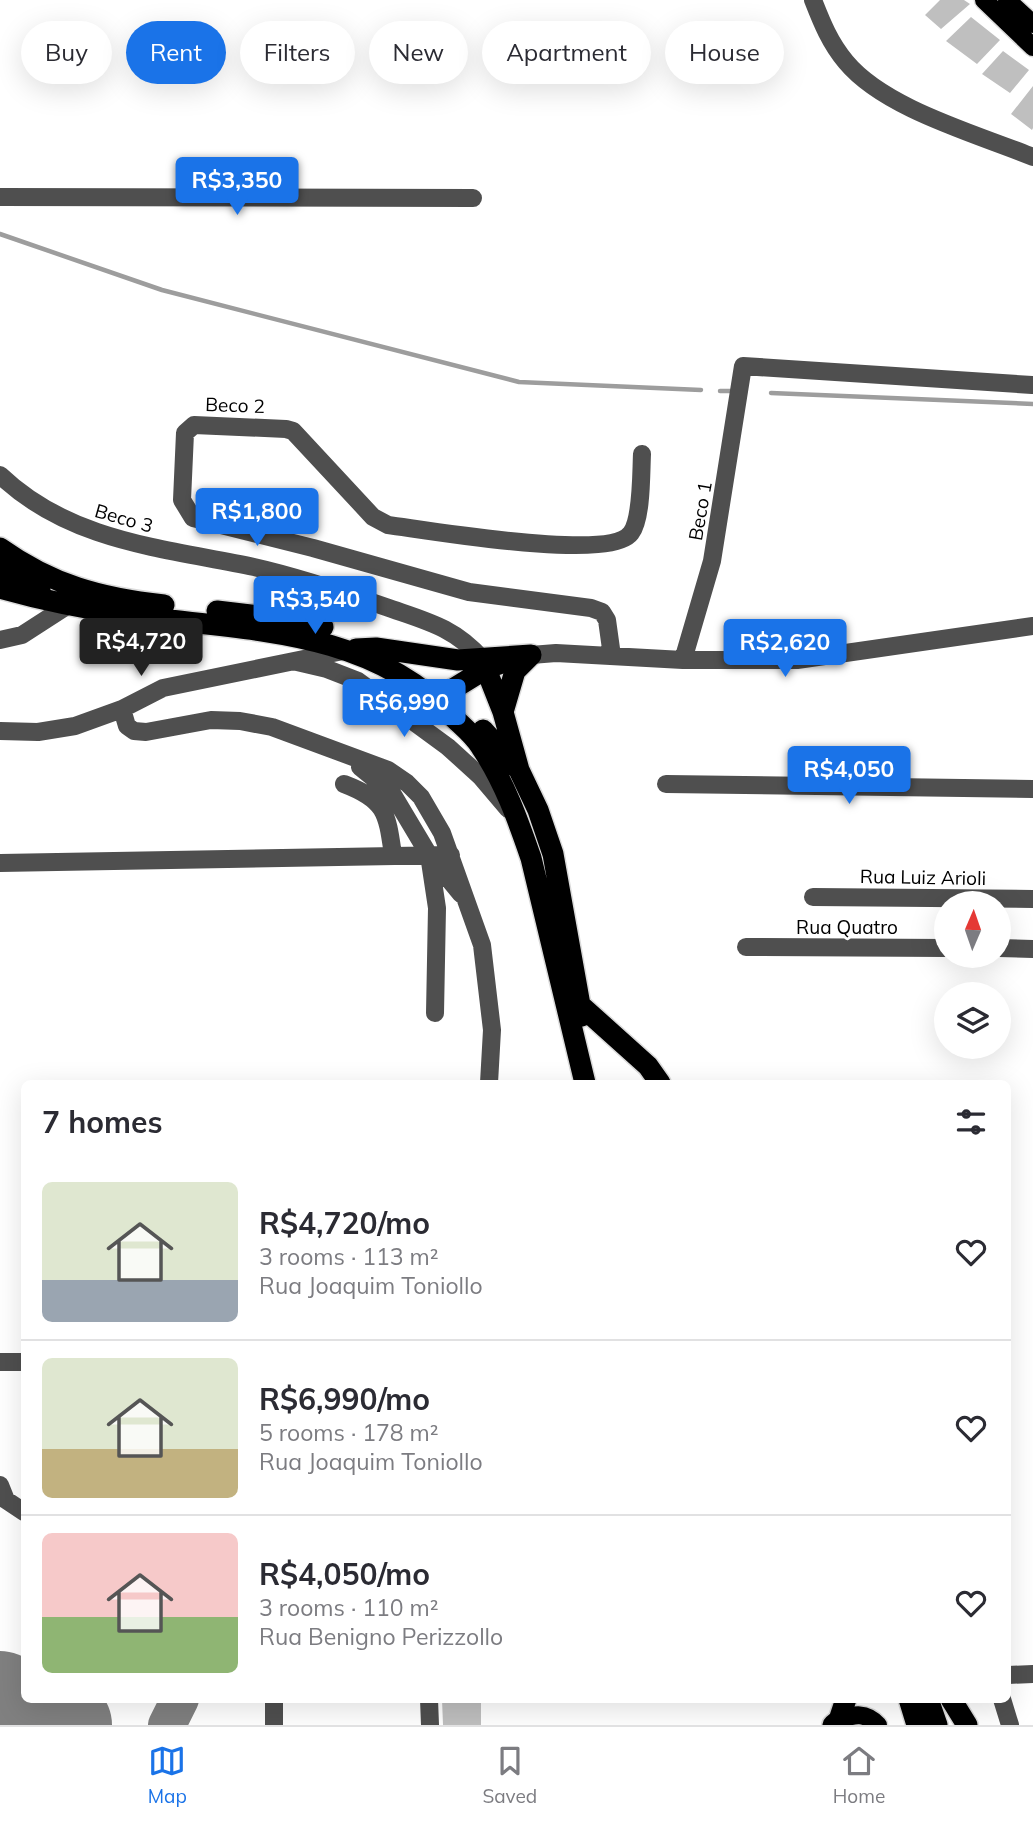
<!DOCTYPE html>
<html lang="en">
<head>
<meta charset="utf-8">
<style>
	body { margin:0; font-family:Mulish,sans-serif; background:#f7f7f7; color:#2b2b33; height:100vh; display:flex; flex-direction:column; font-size:26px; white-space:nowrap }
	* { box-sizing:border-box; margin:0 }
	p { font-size:23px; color:#7c7c81 }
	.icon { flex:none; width:38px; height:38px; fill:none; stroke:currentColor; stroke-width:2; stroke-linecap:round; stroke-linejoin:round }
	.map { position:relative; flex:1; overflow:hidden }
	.panel { position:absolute; left:21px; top:1080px; width:990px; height:623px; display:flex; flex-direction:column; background:#fff; border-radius:10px; box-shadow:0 7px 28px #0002 }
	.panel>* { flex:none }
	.banner { position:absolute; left:21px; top:21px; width:992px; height:63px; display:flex; gap:14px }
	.needle { width:46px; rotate:2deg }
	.controls { position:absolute; left:934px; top:891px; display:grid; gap:14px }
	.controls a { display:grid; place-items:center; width:77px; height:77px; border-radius:50%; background:#fff; box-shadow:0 7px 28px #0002; font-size:35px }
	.price { position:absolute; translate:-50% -60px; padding:0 16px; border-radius:7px; background:#1a73e8; color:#fff; font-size:23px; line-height:46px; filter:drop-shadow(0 2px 4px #0008) }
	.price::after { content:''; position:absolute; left:50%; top:42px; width:21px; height:16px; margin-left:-10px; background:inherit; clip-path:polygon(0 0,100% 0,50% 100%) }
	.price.current { background:#222; color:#fff }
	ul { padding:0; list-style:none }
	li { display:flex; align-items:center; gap:21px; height:175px; padding:0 21px }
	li+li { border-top:2px solid #e1e1e2 }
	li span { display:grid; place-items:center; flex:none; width:196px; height:140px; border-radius:10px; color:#555 }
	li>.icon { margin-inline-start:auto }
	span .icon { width:84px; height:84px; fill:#fffc; stroke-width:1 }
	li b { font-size:30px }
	h2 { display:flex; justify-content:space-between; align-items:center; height:84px; padding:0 21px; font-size:30px }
	.chip { padding:0 24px; border-radius:32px; background:#fff; box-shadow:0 7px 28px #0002; font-size:24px; line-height:63px }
	.chip.current { background:#1a73e8; color:#fff }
	.menu { display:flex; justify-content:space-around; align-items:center; height:98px; border-top:2px solid #e1e1e2; background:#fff; font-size:19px; color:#7c7c81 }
	.menu a { display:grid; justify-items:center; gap:4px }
	.menu .current { color:#1a73e8 }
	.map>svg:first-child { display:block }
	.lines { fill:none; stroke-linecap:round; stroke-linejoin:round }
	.stream { stroke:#9d9d9d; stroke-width:4.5 }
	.taxiway { stroke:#808080; stroke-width:38 }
	.runway { stroke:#808080; stroke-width:96 }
	.building { fill:#bfbfbf }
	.major-casing { stroke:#dbdbdb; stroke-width:21 }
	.highway-casing { stroke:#dbdbdb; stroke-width:24 }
	.minor { stroke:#4f4f4f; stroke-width:18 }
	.major { stroke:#000; stroke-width:18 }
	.highway { stroke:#000; stroke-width:21 }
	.labels { text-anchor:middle; stroke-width:5; stroke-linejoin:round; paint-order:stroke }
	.street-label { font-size:19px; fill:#000; stroke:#fff }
</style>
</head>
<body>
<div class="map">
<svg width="1033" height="1725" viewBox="0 0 1033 1725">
	<rect width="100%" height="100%" fill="#fff"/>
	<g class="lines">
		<path class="stream" d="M0,234l162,56 357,92 182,8
			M720,391h14
			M771,393l262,11"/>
		<path class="taxiway" d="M167,1725l13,-26"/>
		<path class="runway" d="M0,1699l64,26"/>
	</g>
	<path class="building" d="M940,0h24l6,4 -29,25 -16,-14z
		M971,17l29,23 -23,24 -31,-23z
		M1003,51l26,19 -19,23 -28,-19z
		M1033,86v42l-1,2 -21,-16z
		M442,1699h39v26h-38z"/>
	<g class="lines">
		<defs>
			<path id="major" d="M984,0l49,47
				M1007,0l26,24
				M838,1725l1,-5c15,-6 27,-8 39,5"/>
			<path id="highway" d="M0,548c52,37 100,50 164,57
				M0,568l40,22
				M0,588c42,12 86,21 130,27 113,16 237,12 322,101 10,10 22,19 29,31 23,34 37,73 50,111l54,225
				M217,611l70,8 36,8
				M356,649l20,-1 82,12 73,-5
				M482,659l21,53 16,58 19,40 15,44 29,162
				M448,692l39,-24 12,-4
				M503,712l12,-41 16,-16
				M483,730l36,40
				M579,1004l69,62 12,17
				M909,1699l8,26
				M928,1699l9,26
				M951,1699l16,26
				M833,1725l6,-5 7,-21"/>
		</defs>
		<use href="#major" class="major-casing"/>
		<use href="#highway" class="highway-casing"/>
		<path class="minor" d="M813,0c9,23 17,43 33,62 39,47 131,72 187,95
			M0,197l473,1
			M0,475c70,67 164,73 254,92 45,10 89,25 132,40 40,14 68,20 96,52
			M0,640l22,-5 48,-31
			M531,655l25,-2 127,7h114l236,-34
			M612,656l-5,-36 -5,-8 -11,-4 -122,-16 -156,-44 -120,-30 -11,-18 3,-67 9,-8 92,4 7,2 80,86 15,8c39,5 222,37 243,8 11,-14 10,-60 11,-79
			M683,660l29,-99 31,-195 289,19
			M297,662l30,7 31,12 90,66 32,29 28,33
			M122,709l5,17 7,5 12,1 65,-12 29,1 32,6 116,43 19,13 14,14 21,36 40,112 10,85 -3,53
			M0,731l38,1 37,-6 47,-17 41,-21 180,-37
			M360,767l32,26 37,62 32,39
			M344,784c42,16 43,29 49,71
			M666,784l367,5
			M429,855l8,53 -2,105
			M0,863l451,-8
			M813,897l220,2
			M746,947l201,1
			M999,948l34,1
			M0,1362h24
			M0,1485l6,15 18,12
			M1008,1675l25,-1
			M274,1699v26
			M429,1699l1,26
			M1002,1699l8,26"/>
		<use href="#major" class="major"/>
		<use href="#highway" class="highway"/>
	</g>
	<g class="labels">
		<g class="street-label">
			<text transform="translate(235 405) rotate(2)" y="7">Beco 2</text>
			<text transform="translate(700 511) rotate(-80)" y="7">Beco 1</text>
			<text transform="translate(124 518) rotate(16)" y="7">Beco 3</text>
			<text transform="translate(923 877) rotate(1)" y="7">Rua Luiz Arioli</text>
			<text x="847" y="934">Rua Quatro</text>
		</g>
	</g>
</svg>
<div class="controls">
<a><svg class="needle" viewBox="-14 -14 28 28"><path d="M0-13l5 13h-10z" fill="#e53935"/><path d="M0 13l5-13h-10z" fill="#7c7c81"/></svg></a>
<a><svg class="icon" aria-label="layers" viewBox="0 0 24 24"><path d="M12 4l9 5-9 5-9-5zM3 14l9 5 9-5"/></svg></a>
</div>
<b class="price" style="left:237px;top:217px">R$3,350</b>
<b class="price" style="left:257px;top:548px">R$1,800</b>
<b class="price" style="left:315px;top:636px">R$3,540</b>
<b class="price current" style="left:141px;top:678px">R$4,720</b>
<b class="price" style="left:785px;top:679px">R$2,620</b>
<b class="price" style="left:404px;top:739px">R$6,990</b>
<b class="price" style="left:849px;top:806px">R$4,050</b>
<div class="banner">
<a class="chip">Buy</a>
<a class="chip current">Rent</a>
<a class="chip">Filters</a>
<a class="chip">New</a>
<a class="chip">Apartment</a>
<a class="chip">House</a>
</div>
<section class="panel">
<h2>7 homes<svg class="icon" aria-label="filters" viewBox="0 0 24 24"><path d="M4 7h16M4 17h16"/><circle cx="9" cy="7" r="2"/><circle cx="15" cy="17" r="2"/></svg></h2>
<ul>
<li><span style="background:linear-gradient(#dfe7d0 70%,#9aa5b1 0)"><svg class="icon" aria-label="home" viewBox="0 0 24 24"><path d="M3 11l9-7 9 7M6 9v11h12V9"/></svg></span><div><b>R$4,720/mo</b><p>3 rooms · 113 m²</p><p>Rua Joaquim Toniollo</p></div><svg class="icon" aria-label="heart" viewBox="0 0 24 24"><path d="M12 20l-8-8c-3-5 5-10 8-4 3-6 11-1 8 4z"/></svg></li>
<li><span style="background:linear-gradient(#dfe7d0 65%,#c2b280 0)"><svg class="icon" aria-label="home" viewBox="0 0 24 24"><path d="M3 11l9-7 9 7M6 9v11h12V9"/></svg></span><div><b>R$6,990/mo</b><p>5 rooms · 178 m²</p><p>Rua Joaquim Toniollo</p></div><svg class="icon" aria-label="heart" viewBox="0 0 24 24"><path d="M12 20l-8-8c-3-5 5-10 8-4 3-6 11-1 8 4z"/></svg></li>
<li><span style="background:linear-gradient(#f6c9c9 60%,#8fb573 0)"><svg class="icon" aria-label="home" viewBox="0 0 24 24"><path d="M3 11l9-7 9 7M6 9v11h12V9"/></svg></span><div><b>R$4,050/mo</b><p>3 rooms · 110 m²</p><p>Rua Benigno Perizzollo</p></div><svg class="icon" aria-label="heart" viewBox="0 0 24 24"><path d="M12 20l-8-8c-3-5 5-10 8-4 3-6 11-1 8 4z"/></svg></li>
</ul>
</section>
</div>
<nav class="menu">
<a class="current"><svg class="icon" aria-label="map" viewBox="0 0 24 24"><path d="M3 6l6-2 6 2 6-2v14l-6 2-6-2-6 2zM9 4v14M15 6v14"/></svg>Map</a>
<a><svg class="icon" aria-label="saved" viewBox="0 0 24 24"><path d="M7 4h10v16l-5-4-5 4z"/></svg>Saved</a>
<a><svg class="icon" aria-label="home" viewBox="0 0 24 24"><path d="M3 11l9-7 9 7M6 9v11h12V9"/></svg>Home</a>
</nav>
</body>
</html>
